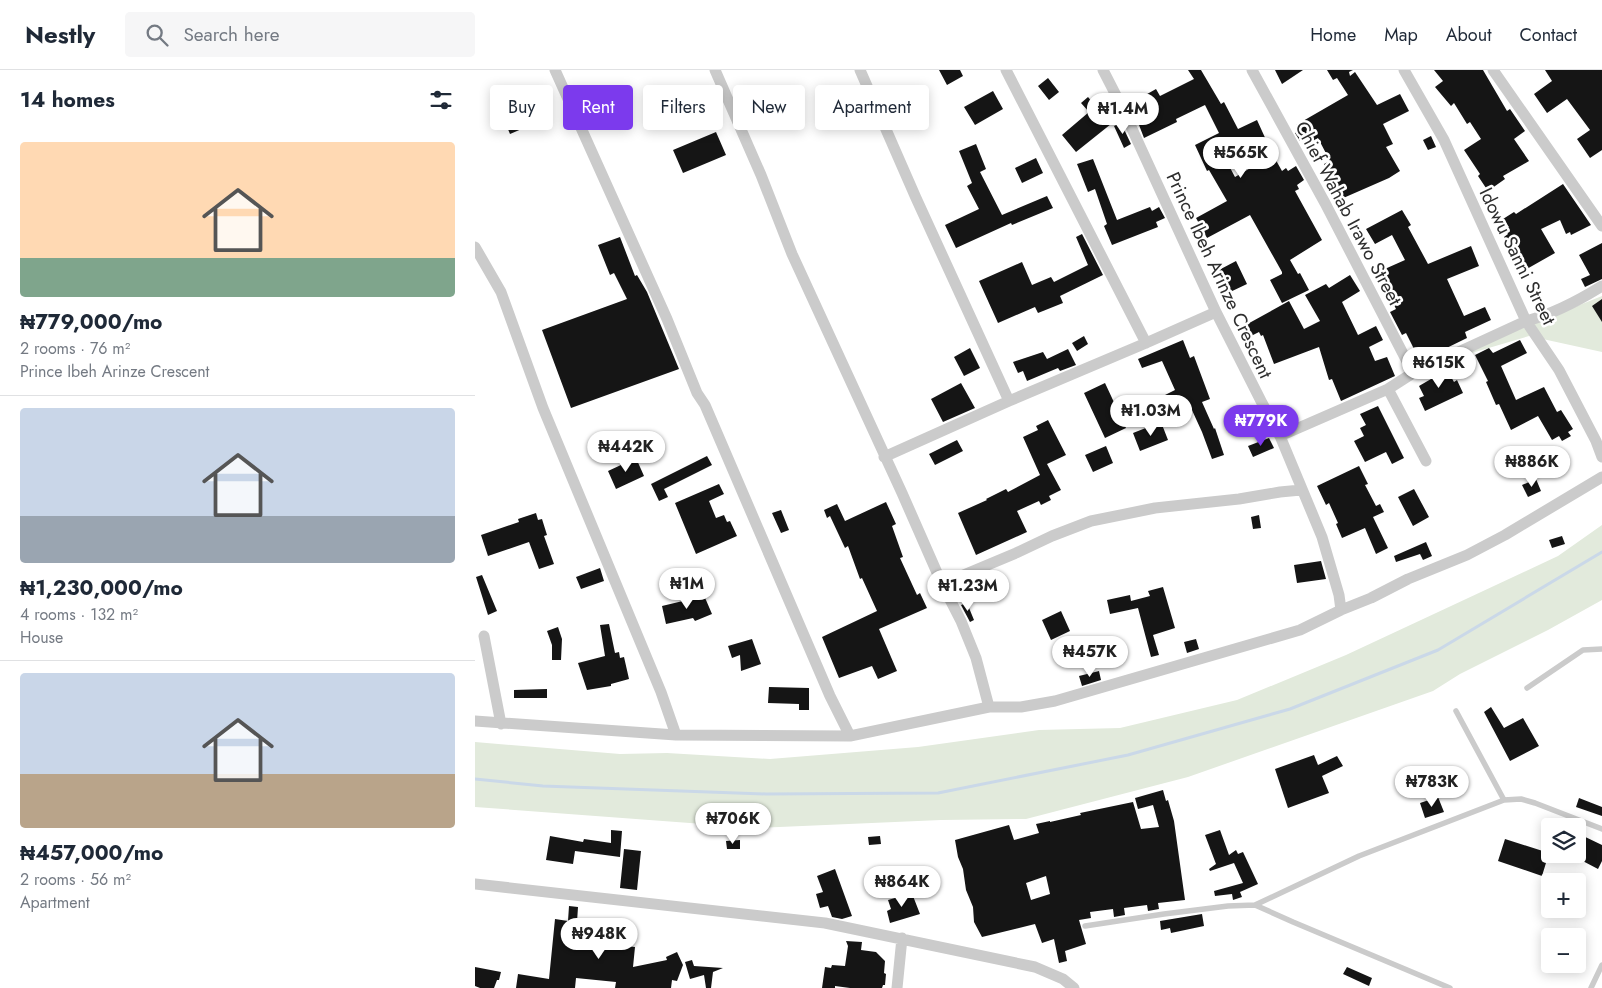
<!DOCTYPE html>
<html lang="en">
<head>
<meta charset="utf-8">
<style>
	body { margin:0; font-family:Jost,sans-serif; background:#f6f6f7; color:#1f2937; height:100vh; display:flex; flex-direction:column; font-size:19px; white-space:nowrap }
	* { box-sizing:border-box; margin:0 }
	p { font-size:16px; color:#747a83 }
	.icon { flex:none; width:28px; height:28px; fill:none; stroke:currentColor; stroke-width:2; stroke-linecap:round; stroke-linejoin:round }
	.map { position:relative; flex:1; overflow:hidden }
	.side { display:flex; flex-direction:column; background:#fff; width:475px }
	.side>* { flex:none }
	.guide { position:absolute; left:15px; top:15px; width:475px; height:45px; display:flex; gap:10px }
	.tools { position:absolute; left:1066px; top:748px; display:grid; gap:10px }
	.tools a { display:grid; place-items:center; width:45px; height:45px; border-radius:5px; background:#fff; box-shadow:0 2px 12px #0003; font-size:25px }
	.price { position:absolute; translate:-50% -42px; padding:0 11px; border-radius:18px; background:#fff; color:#222; font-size:16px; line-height:32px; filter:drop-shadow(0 1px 2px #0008) }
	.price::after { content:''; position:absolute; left:50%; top:30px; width:15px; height:11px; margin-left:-8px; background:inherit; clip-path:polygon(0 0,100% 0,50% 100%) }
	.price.active { background:#7c3aed; color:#fff }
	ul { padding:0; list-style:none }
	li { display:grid; align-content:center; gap:10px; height:265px; padding:0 20px }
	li+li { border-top:1px solid #e0e1e3 }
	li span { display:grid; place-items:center; height:155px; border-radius:5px; color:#555 }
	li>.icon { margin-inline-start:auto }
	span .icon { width:90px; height:90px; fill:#fffc; stroke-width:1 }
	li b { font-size:21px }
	h2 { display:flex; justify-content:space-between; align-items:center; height:60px; padding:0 20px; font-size:21px }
	.chip { padding:0 18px; border-radius:5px; background:#fff; box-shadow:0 2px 12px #0003; font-size:18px; line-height:45px }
	.chip.active { background:#7c3aed; color:#fff }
	header { display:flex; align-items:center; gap:30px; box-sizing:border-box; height:70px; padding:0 25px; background:#fff; border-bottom:1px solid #e0e1e3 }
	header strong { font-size:24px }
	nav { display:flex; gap:28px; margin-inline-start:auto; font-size:18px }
	.search { width:350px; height:45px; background:#f6f6f7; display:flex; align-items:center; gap:12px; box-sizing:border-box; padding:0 18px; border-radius:5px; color:#747a83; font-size:19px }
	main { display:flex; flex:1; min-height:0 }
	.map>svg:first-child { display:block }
	.green { fill:#e2eadc }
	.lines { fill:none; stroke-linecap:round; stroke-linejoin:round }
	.stream { stroke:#cad8e8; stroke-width:3 }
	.building { fill:#151515; fill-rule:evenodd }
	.lane { stroke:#cbcbcb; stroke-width:5.5 }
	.street { stroke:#cbcbcb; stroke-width:11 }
	.labels { text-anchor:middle; stroke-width:5; stroke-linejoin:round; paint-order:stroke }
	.street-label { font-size:19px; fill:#2e2e2e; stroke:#fff }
</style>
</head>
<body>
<header>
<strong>Nestly</strong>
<div class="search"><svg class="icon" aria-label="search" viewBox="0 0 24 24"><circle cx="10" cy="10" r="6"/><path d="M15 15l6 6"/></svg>Search here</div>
<nav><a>Home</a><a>Map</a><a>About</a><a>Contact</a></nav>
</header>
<main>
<section class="side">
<h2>14 homes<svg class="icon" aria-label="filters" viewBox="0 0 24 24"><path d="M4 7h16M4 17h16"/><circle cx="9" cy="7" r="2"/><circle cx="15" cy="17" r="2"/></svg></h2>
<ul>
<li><span style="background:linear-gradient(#ffd9b3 75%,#7fa58c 0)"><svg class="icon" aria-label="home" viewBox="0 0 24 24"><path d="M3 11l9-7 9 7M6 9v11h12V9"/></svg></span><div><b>₦779,000/mo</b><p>2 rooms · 76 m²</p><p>Prince Ibeh Arinze Crescent</p></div></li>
<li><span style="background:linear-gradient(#c9d6e8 70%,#9aa5b1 0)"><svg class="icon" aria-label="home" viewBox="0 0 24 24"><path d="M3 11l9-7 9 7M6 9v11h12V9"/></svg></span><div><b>₦1,230,000/mo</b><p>4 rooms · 132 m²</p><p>House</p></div></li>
<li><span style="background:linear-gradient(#c9d6e8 65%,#b9a48a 0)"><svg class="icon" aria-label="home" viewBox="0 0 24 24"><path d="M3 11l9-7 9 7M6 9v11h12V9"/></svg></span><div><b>₦457,000/mo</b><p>2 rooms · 56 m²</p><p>Apartment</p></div></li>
</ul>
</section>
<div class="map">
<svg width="1127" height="918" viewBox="0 0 1127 918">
	<rect width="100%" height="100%" fill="#fff"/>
	<path class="green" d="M1127,226v56l-73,-16 -98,29z
		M1127,455v75l-54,30 -88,44 -27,17 -245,86 -162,42 -85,1 -184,8 -282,-21v-65l145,12 47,-1 103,6 148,-12 121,-17 81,-2 117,-28 109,-45 212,-99z"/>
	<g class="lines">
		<path class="stream" d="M0,709l68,7 223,8 172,-1 190,-38 162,-46 148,-59 164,-98"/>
	</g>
	<path class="building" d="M464,0h21l3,6 -16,9z
		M713,0h13l20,34 3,-2 14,27 19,-9 10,22 -40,20 8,15 38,-22 9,16 4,-3 2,3 8,-5 8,14 -7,5 2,4 -4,2 27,49 -32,20 8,14 2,-1 9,17 -27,13 -12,-23 12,-6v-2l-32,-57 -43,23 -11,-20 31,-17 -18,-31 -2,1 -12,-26 24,-12 -14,-28 -29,14 1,3 -33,16 -5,-13 6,-3 -12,-20 23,-13 4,7 34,-17z
		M800,0h28l-21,14z
		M852,0h26l-4,2 1,4 5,-4 22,33 23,-11 9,17 -26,13 10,20 -7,3 14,24 -11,7 -48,21 -17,-35 6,-3 -12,-23 -12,7 -3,-6 -3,2 -5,-8 4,-2 -3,-6 52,-30 -11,-17 -4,2z
		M959,0h49l24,41 3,-2 15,22 -11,8 15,22 -26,15 2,3 -17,12 -10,-15 2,-2 -16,-24 17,-11 -11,-17 -3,2 -13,-21 -3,3 -16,-19 8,-6z
		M1070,0h57v80l-12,8 -13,-19 13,-9 -23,-31 -20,14 -13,-19 18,-13z
		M573,8l11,14 -10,8 -11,-14z
		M518,21l10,18 -28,16 -11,-18z
		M613,27l23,27 -35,28 -14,-17 27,-23 -8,-9z
		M41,39l8,19 -14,6 -8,-19z
		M646,53l10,21 -7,4 -10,-22z
		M241,62l10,23 -43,18 -10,-23z
		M956,66l5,11 -8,3 -5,-10z
		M501,74l10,25 -6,3 22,43 45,-19 6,12 -41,17 -1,-2 -55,25 -11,-23 34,-16 -12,-23 5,-3 -13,-32z
		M561,88l7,15 -21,10 -7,-15z
		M618,89l24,61 33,-13 2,4 7,-4 6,11 -9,4 2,5 -46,18 -8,-19 3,-2 -12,-35 -7,3 -11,-28z
		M1088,114l28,41 -20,10 -1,-3 -4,2 -6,-14 -19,9 14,24 -30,17 -21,-33 4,-3 -3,-5 4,-2 -6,-8 11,-7 2,2z
		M927,140l9,15 -3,2 20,37 43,-18 8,20 -32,13 17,37 21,-9 6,13 -26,12 2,6 -47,23 -14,-28 -4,2 -12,-23 6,-3 -18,-37 27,-12 -13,-25 -17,9 -9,-15z
		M607,164l21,41 -43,21 3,7 -25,10 -3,-6 -37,16 -19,-42 43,-19 10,23 19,-8 3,5 34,-17 -12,-28z
		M145,167l15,39 2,-1 10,17 32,77 -108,39 -29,-78 85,-31 -13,-26 -4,2 -12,-30z
		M1127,173v36l-17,8 -4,-8 9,-4 -11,-20z
		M761,191l11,23 -19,9 -11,-22z
		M875,205l10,16 -18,11 16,33 18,-9 7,14 -14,7 6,14 12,-4 8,19 -54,25 -9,-22 -3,1 -10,-33 -45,17 -11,-29 -2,1 -2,-4 -12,6 -5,-11 47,-26 15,28 16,-8 -15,-26 21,-11 3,4z
		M1127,229v23l-10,-16z
		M609,266l4,8 -11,7 -5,-8z
		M708,270l7,18 4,-2 16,43 -8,3 12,27 1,-1 9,27 -12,4 -10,-27 -11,-24 -7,2 -1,-2 -23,11 -9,-17 24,-12 -13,-29 -20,7 -4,-9z
		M1045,270l7,13 -26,13 15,34 28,-13 13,25 4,-2 12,19 -5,3 3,4 -9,5 -3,-5 -7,4 -14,-24 -27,14 -12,-26 -3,1 -10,-23 2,-1 -13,-26 14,-7 4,5z
		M495,278l10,20 -16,8 -10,-19z
		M593,279l8,16 -16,6 -2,-3 -31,13 -4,-10 -5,2 -5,-11 30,-10 4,7z
		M969,297v2l2,-1 8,14 3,-2 6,13 -38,18 -6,-13 5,-2 -5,-10 12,-7 -2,-5z
		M486,313l14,25 -32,14 -12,-23z
		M630,313l21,45 -21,10 -21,-45z
		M903,336l26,52 -12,6 -6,-12 -21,10 -11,-21 10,-5 -4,-8 6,-3 -6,-11z
		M573,350l18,35 -19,9 14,26 -12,6 2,4 -10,5 -2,-4 -22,10 10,21 -51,23 -18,-42 29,-13 -1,-1 20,-10 2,3 32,-17 -17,-38 15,-7 -2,-4z
		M686,352l7,18 -28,11 -7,-18z
		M794,368l5,10 -21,9 -5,-11z
		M482,370l6,11 -28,14 -6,-11z
		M631,376l7,17 -20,9 -8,-17z
		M232,386l5,9 -48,24 4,8 -9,4 -8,-17z
		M161,388l8,18 -28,13 -8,-18z
		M884,396l9,18 -3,1 11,21 4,-2 4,8 -11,5 15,31 -12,6 -11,-26 -23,10 -6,-14 2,-1 -9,-20 -3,2 -9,-19z
		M1061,409l5,12 -13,6 -6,-12z
		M244,414l5,10 -15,7 7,17 8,-3 3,7 3,-1 7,15 -41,18 -21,-51z
		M939,419l15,28 -16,9 -15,-29z
		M411,432l10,22 -4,2 11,31 -3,1 17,37 3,-2 7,15 -48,21 18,42 -19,8 -6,-13 -33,12 -17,-41 55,-26 -15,-33 -2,1 -12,-33 -3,2 -15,-32 -3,2 -3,-8 13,-6 8,17z
		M306,440l8,20 -8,3 -9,-20z
		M61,443l2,7 4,-1 5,16 -3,1 10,28 -15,5 -10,-27 -41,14 -7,-21 38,-13 -1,-3z
		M784,445l2,13 -8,1 -2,-12z
		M1087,466l3,8 -13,4 -3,-8z
		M951,472l6,14 -9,4 -3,-6 -24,8 -2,-6z
		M846,491l5,18 -29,4 -3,-18z
		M125,498l4,13 -23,8 -5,-12z
		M7,505l15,36 -9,4 -12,-38z
		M501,511l5,12 -15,6 -5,-12z
		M688,517l12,41 -22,7 6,20 -8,2 -13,-49 -28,6 -3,-14 23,-5 1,6 19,-5 -2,-5z
		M228,523l9,21 -17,7 -2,-3 -27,6 -4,-18 25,-6z
		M492,533l7,17 -4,2 -9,-17z
		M586,541l9,20 -19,9 -9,-20z
		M134,554l6,29 4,-1 1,6 4,-1 5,22 -18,5v2l-24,4 -9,-27 27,-7 -5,-31z
		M83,557l4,12 -1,21h-9v-15l-5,-14z
		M277,569l9,25 -20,7 -1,-16 -8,3 -4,-12z
		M721,569l3,10 -12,4 -3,-11z
		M624,601l2,9 -19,6 -3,-10z
		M294,617l40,1v22h-10v-6l-31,-1z
		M72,619v9h-33v-8z
		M1016,637l13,21 19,-10 16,28 -29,15 -26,-49z
		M839,685l4,10 19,-9 6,10 -21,10 7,17 -41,15 -13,-39z
		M688,720l3,11 2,-1 6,21 11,79 -27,3 1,6 -11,2 -1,-6 -23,3 1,7 -11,2 -1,-8 -23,3 1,6 -12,2 7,24 -21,7 2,10 -8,2 -5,-24 -12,4 -7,-19 -53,13 -8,-15 -1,-15 -7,-17 -3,-21 -5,-12 -3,-17 54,-15 5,15 25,-7 -3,-9 14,-3v1l31,-7 -1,-2 53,-11 8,27 18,-2 -6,-22 -15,4 -3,-11zM571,806l4,18 -19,6 -5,-17z
		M963,727l6,15 -19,6 -5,-15z
		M1104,728l23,9v9l-26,-9z
		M136,760l11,1 -2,26 -45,-6 -2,13 -27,-4 4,-24 33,6 1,-3 27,4z
		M745,760l9,25 7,-5 2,4 5,-2 15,32 -18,8 2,5 -9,3 -1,-6 -17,2 -1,-5 29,-8 -9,-20 -24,8 -1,-2 7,-5 -11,-29z
		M1102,763l25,12v16l-4,8 -21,-11z
		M405,766l1,8 -12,1 -1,-8z
		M1030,769l44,14 -7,23 -44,-15z
		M265,770v9h-13l-1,-8z
		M149,779l17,2 -4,39 -17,-2z
		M360,799l17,47 -10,3 -10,-2 -4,-11 -8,2 -4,-14 7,-2 -6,-16z
		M434,824l1,3 3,-1 7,18 -30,9 -3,-12 4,-2 -3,-9z
		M94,836l9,1 -1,15 33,3 -1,12 16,2v7l10,1 -2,20 34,-7 -1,-3 11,-5 6,13 -6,16 -5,-1 -1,8h-56l1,-6 -40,-4 -1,10h-59l2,-14 31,5 6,-60 13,2z
		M727,844l2,12 -33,7 -1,-5 -9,2 -1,-9z
		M371,871l16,1 -1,8 15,2 9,9 -1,12 2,1 -1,11h-2l-1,3h-32l-15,-2v2h-13l3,-21 6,1 1,-3 13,1 3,-20z
		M217,890l2,6 29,2 -10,4 -2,16h-5l-2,-13 -14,4 -5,-17z
		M0,897l26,5 -2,8h-2l-3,8h-14l-5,-2z
		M872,897l25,11 -3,8 -26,-12z"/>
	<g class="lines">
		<path class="lane" d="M1052,618l56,-38 19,-1
			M981,641l48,89
			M780,835l38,17 157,66
			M610,856l79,-12 64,-8 27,-1 104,-49 145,-56 17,-1 14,4 67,26
			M1116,918l11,-23"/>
		<path class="street" d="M80,0l112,249 30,74 8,12 125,291 20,40
			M240,0l46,105 31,79 110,239 40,91 19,37 15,37 13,49
			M385,0l56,128 93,203
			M531,0l140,273
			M628,0l19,37 94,205 46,91 18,33 42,101 17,58 2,15
			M777,0l73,133 88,170
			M929,0l40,70 82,181 33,49 37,71 6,16
			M1018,0l109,156
			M0,177l26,45 42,116 118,284 15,43
			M913,319l38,72
			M805,366l108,-47 25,-16 113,-52c28,-7 52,-20 76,-35
			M409,387l125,-56 137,-58 70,-31
			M467,514l74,-31 36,-17 39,-15 64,-13 84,-9 41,-7 21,-2
			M9,566l17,88
			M0,651l201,14 174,1 139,-29h32l34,-6 245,-71 41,-20 30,-12 37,-19 59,-24 38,-20 97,-58
			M0,814l350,39 210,44 28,12 11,9
			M422,918l5,-50"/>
	</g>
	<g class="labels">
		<g class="street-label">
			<text transform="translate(874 143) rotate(62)" y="7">Chief Wahab Irawo Street</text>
			<text transform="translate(1043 186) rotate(64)" y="7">Idowu Sanni Street</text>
			<text transform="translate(745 205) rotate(65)" y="7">Prince Ibeh Arinze Crescent</text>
		</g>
	</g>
</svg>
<div class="tools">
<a><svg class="icon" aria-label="layers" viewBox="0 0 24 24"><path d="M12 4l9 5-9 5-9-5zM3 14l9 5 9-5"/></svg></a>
<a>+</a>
<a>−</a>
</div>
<b class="price" style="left:648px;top:65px">₦1.4M</b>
<b class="price" style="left:766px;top:109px">₦565K</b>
<b class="price" style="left:964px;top:319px">₦615K</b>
<b class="price" style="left:676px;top:367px">₦1.03M</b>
<b class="price active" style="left:786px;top:377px">₦779K</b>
<b class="price" style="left:151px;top:403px">₦442K</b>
<b class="price" style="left:1057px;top:418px">₦886K</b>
<b class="price" style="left:212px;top:540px">₦1M</b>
<b class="price" style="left:493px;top:542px">₦1.23M</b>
<b class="price" style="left:615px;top:608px">₦457K</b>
<b class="price" style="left:957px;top:738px">₦783K</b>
<b class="price" style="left:258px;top:775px">₦706K</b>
<b class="price" style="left:427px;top:838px">₦864K</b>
<b class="price" style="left:124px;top:890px">₦948K</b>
<div class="guide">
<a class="chip">Buy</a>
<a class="chip active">Rent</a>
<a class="chip">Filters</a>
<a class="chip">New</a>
<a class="chip">Apartment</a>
</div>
</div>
</main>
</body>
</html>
